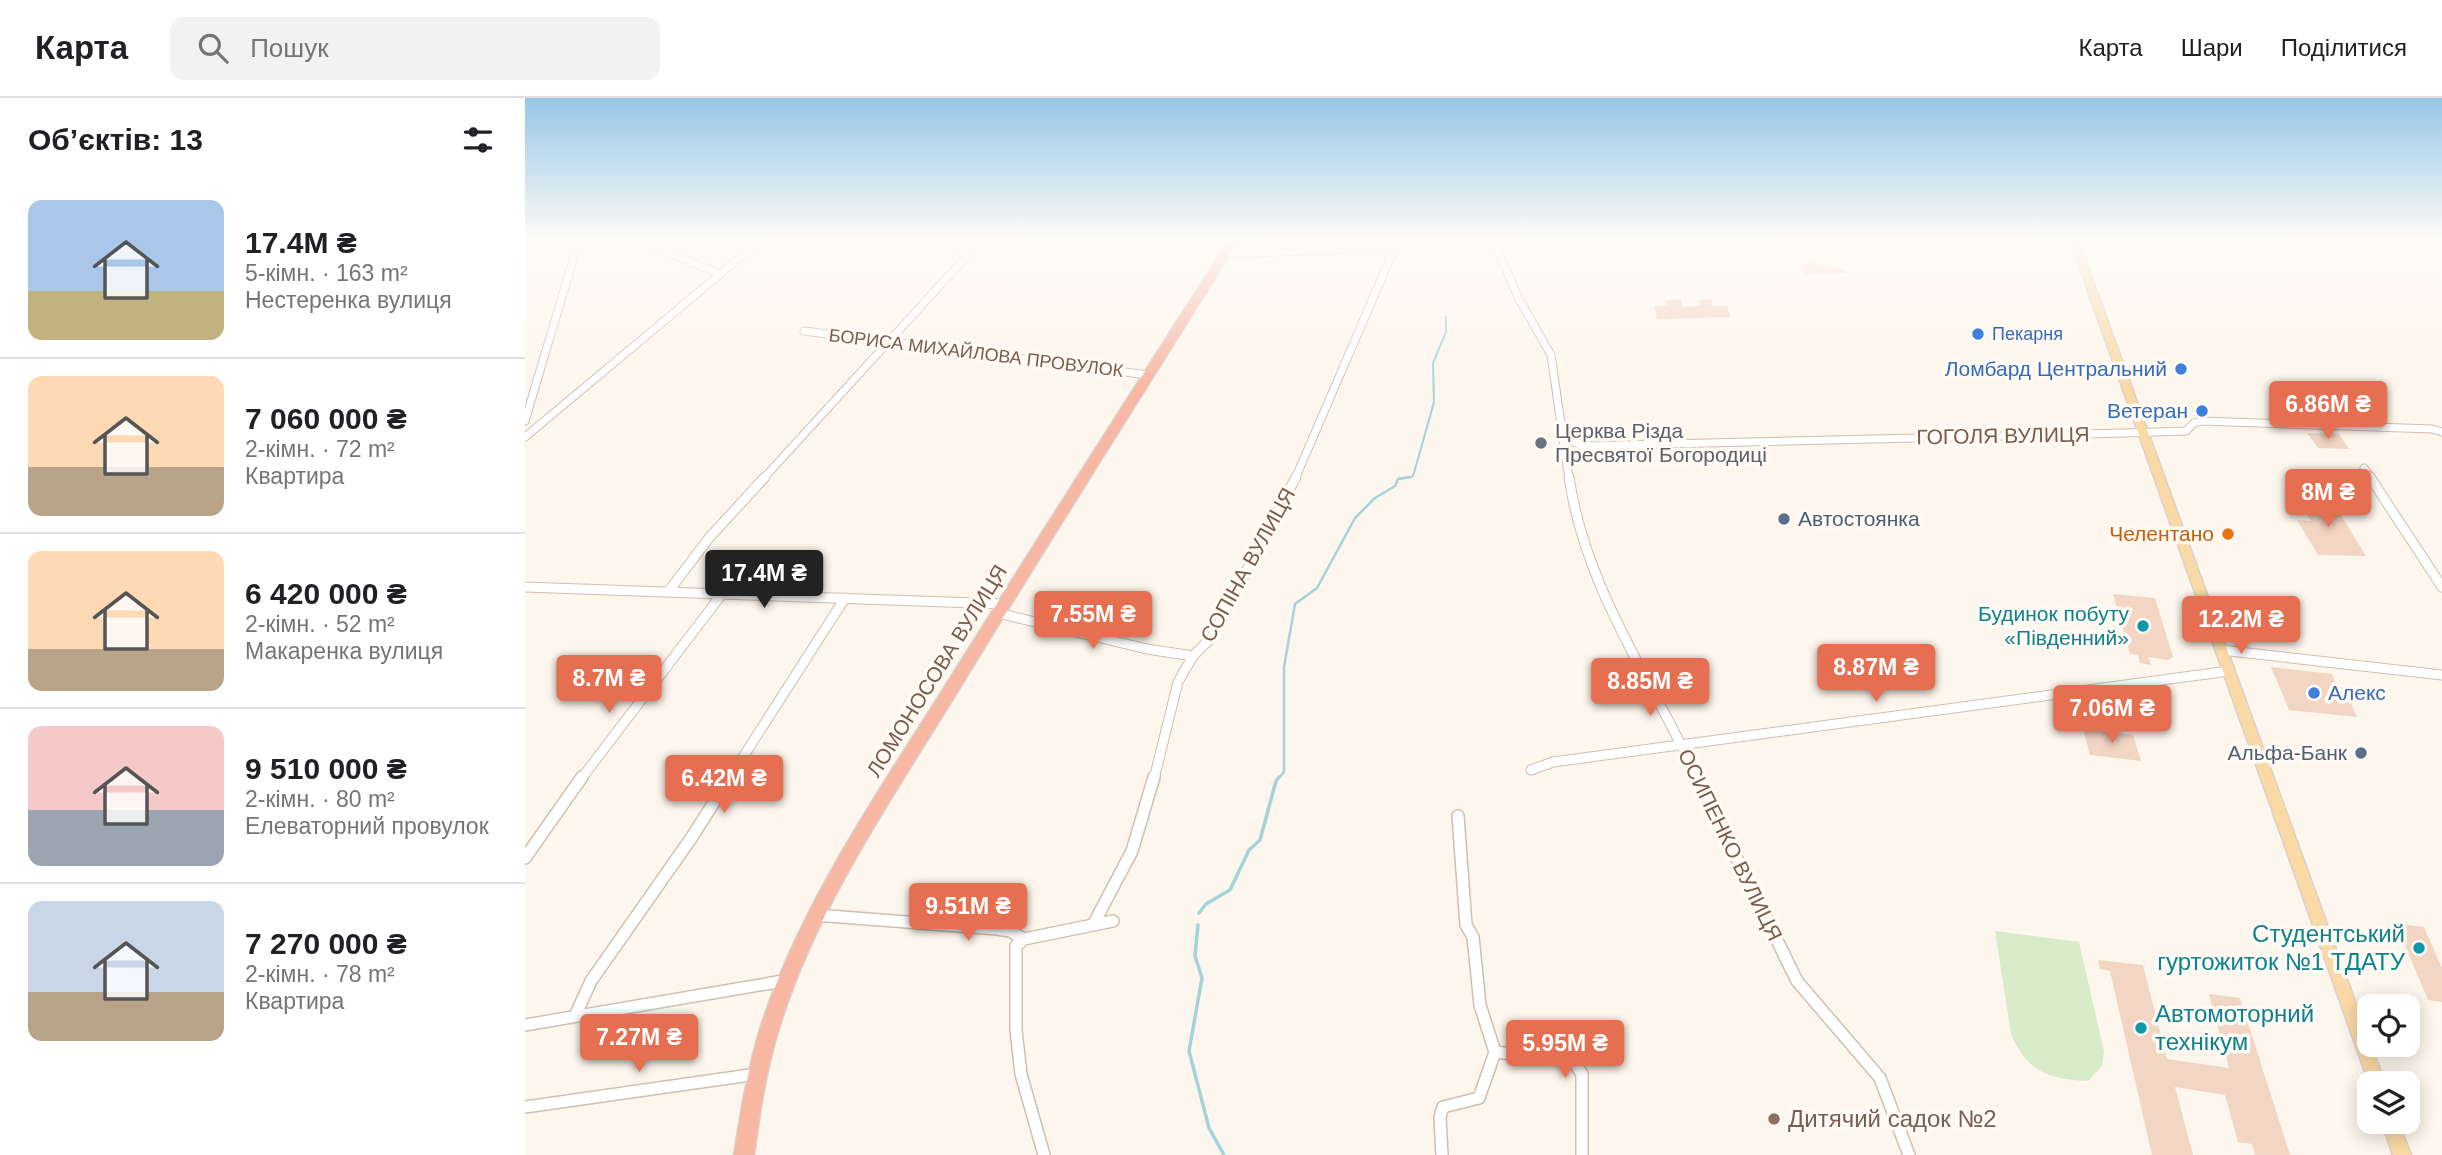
<!DOCTYPE html>
<html lang="uk">
<head>
<meta charset="utf-8">
<style>
	body { margin:0; font-family:Helvetica,sans-serif; background:#f2f2f2; color:#202124; height:100vh; display:flex; flex-direction:column; font-size:26px; white-space:nowrap }
	* { box-sizing:border-box; margin:0 }
	p { font-size:23px; color:#757577 }
	.icon { flex:none; width:38px; height:38px; fill:none; stroke:currentColor; stroke-width:2; stroke-linecap:round; stroke-linejoin:round }
	.map { position:relative; flex:1; overflow:hidden }
	.panel { display:flex; flex-direction:column; background:#fff; width:525px }
	.panel>* { flex:none }
	.controls { position:absolute; left:1832px; top:896px; display:grid; gap:14px }
	.controls a { display:grid; place-items:center; width:63px; height:63px; border-radius:14px; background:#fff; box-shadow:0 4px 18px #0003; font-size:35px }
	.price { position:absolute; translate:-50% -60px; padding:0 16px; border-radius:7px; background:#e76f51; color:#fff; font-size:23px; line-height:46px; filter:drop-shadow(0 2px 4px #0008) }
	.price::after { content:''; position:absolute; left:50%; top:42px; width:21px; height:16px; margin-left:-10px; background:inherit; clip-path:polygon(0 0,100% 0,50% 100%) }
	.price.active { background:#222; color:#fff }
	ul { padding:0; list-style:none }
	li { display:flex; align-items:center; gap:21px; height:175px; padding:0 28px }
	li+li { border-top:2px solid #e0e0e0 }
	li span { display:grid; place-items:center; flex:none; width:196px; height:140px; border-radius:14px; color:#555 }
	li>.icon { margin-inline-start:auto }
	span .icon { width:84px; height:84px; fill:#fffc; stroke-width:1 }
	li b { font-size:30px }
	h2 { display:flex; justify-content:space-between; align-items:center; height:84px; padding:0 28px; font-size:30px }
	header { display:flex; align-items:center; gap:42px; box-sizing:border-box; height:98px; padding:0 35px; background:#fff; border-bottom:2px solid #e0e0e0 }
	header strong { font-size:33px }
	nav { display:flex; gap:38px; margin-inline-start:auto; font-size:24px }
	.search { width:490px; height:63px; background:#f2f2f2; display:flex; align-items:center; gap:18px; box-sizing:border-box; padding:0 24px; border-radius:14px; color:#757577; font-size:26px }
	main { display:flex; flex:1; min-height:0 }
	.map>svg:first-child { display:block }
	.green { fill:#d8ecc9 }
	.lines { fill:none; stroke-linecap:round; stroke-linejoin:round }
	.stream-far2 { stroke:#a5d3da; stroke-width:2 }
	.stream-far1 { stroke:#a5d3da; stroke-width:2.5 }
	.stream { stroke:#a5d3da; stroke-width:3.5 }
	.building { fill:#f3d5c3 }
	.minor-far2-casing { stroke:#d1beb0; stroke-width:9 }
	.minor-far1-casing { stroke:#d1beb0; stroke-width:11 }
	.minor-casing { stroke:#d1beb0; stroke-width:14 }
	.major-casing { stroke:#dad1cd; stroke-width:3 }
	.highway-casing { stroke:#dad1cd; stroke-width:3 }
	.minor-far2 { stroke:#fff; stroke-width:7 }
	.minor-far1 { stroke:#fff; stroke-width:9 }
	.minor { stroke:#fff; stroke-width:11 }
	.major { fill:#fbd9a5; fill-rule:evenodd }
	.highway { fill:#f7b7a3; fill-rule:evenodd }
	.shop-dot { fill:#3f7fe0; stroke:#fffaf3; stroke-width:2.5 }
	.worship-dot { fill:#6b7280; stroke:#fffaf3; stroke-width:2.5 }
	.service-dot { fill:#5c6f8a; stroke:#fffaf3; stroke-width:2.5 }
	.food-dot { fill:#e8710a; stroke:#fffaf3; stroke-width:2.5 }
	.culture-dot { fill:#0f9aa8; stroke:#fffaf3; stroke-width:2.5 }
	.education-dot { fill:#8d6e63; stroke:#fffaf3; stroke-width:2.5 }
	.labels { text-anchor:middle; stroke-width:7; stroke-linejoin:round; paint-order:stroke }
	.far-shop-label { font-size:18px; fill:#366cbe; stroke:#fffaf3; text-anchor:start }
	.far-street-label { font-size:18px; fill:#7a5c4d; stroke:#fffaf3 }
	.shop-label { font-size:21px; fill:#366cbe; stroke:#fffaf3; text-anchor:end }
	.worship-label { font-size:21px; fill:#5b616d; stroke:#fffaf3; text-anchor:start }
	.street-label { font-size:21px; fill:#7a5c4d; stroke:#fffaf3 }
	.service-label { font-size:21px; fill:#4e5e75; stroke:#fffaf3; text-anchor:start }
	.food-label { font-size:21px; fill:#c56008; stroke:#fffaf3; text-anchor:end }
	.culture-label { font-size:21px; fill:#0d838f; stroke:#fffaf3; text-anchor:end }
	.near-culture-label { font-size:24px; fill:#0d838f; stroke:#fffaf3; text-anchor:end }
	.near-education-label { font-size:24px; fill:#785e54; stroke:#fffaf3; text-anchor:start }
</style>
</head>
<body>
<header>
<strong>Карта</strong>
<div class="search"><svg class="icon" aria-label="search" viewBox="0 0 24 24"><circle cx="10" cy="10" r="6"/><path d="M15 15l6 6"/></svg>Пошук</div>
<nav><a>Карта</a><a>Шари</a><a>Поділитися</a></nav>
</header>
<main>
<section class="panel">
<h2>Об’єктів: 13<svg class="icon" aria-label="filters" viewBox="0 0 24 24"><path d="M4 7h16M4 17h16"/><circle cx="9" cy="7" r="2"/><circle cx="15" cy="17" r="2"/></svg></h2>
<ul>
<li><span style="background:linear-gradient(#a9c7e8 65%,#c2b280 0)"><svg class="icon" aria-label="home" viewBox="0 0 24 24"><path d="M3 11l9-7 9 7M6 9v11h12V9"/></svg></span><div><b>17.4M ₴</b><p>5-кімн. · 163 m²</p><p>Нестеренка вулиця</p></div></li>
<li><span style="background:linear-gradient(#ffd9b3 65%,#b9a48a 0)"><svg class="icon" aria-label="home" viewBox="0 0 24 24"><path d="M3 11l9-7 9 7M6 9v11h12V9"/></svg></span><div><b>7 060 000 ₴</b><p>2-кімн. · 72 m²</p><p>Квартира</p></div></li>
<li><span style="background:linear-gradient(#ffd9b3 70%,#b9a48a 0)"><svg class="icon" aria-label="home" viewBox="0 0 24 24"><path d="M3 11l9-7 9 7M6 9v11h12V9"/></svg></span><div><b>6 420 000 ₴</b><p>2-кімн. · 52 m²</p><p>Макаренка вулиця</p></div></li>
<li><span style="background:linear-gradient(#f6c9c9 60%,#9aa5b1 0)"><svg class="icon" aria-label="home" viewBox="0 0 24 24"><path d="M3 11l9-7 9 7M6 9v11h12V9"/></svg></span><div><b>9 510 000 ₴</b><p>2-кімн. · 80 m²</p><p>Елеваторний провулок</p></div></li>
<li><span style="background:linear-gradient(#c9d6e8 65%,#b9a48a 0)"><svg class="icon" aria-label="home" viewBox="0 0 24 24"><path d="M3 11l9-7 9 7M6 9v11h12V9"/></svg></span><div><b>7 270 000 ₴</b><p>2-кімн. · 78 m²</p><p>Квартира</p></div></li>
</ul>
</section>
<div class="map">
<svg width="1917" height="1057" viewBox="0 0 1917 1057">
	<rect width="100%" height="100%" fill="#fdf6ec"/>
	<path class="green" d="M1470,833l84,11 25,109 -2,15 -14,15c-39,-2 -61,-9 -77,-47z"/>
	<g class="lines">
		<path class="stream-far2" d="M873,381l14,-2 2,-4 20,-71 -1,-39 13,-31v-15"/>
		<path class="stream-far1" d="M753,681l6,-7v-105l11,-63 22,-16 38,-70 20,-20 20,-12 3,-7 12,-2"/>
		<path class="stream" d="M674,815l7,-9 24,-14 19,-40 11,-10 16,-59 3,-4
			M673,827l-3,31 7,22 -13,73 20,77 15,27"/>
	</g>
	<path class="building" d="M1288,165l22,3 15,7 -45,1 -3,-10z
		M1156,201l2,8 18,-1 -1,-6 11,-1 2,7h14l3,11 -73,2 -3,-13h14l-2,-6z
		M1782,335l32,1 10,15 -31,-1z
		M1772,401h34l35,57 -48,-1 -21,-35 14,1z
		M1588,496l42,4 18,59 -4,3 -21,-3 3,8 -11,-2 -2,-8 -8,-1z
		M1746,569l61,7 5,13 7,1 13,29 -68,-7z
		M1558,631l50,6 8,26 -51,-6z
		M1871,826l28,3 18,41v34l-14,-2z
		M1573,862l45,5 24,94 62,9 -20,-74 31,4 50,157h-35l-3,-11 -14,-2 -13,-47 -50,-8 18,68h-41l-42,-184 -10,-2z"/>
	<g class="lines">
		<defs>
			<path id="minor-far2" d="M114,142l81,34
				M968,142l25,57 33,58 18,124
				M700,156l107,-4 125,-10
				M279,233l344,44
				M0,323l54,-181
				M0,339l236,-197
				M1037,339l21,9 542,-13 61,-2 8,-8 8,-2 230,8 10,3
				M1839,370l7,11
				M238,381l203,-222 -3,-6 -16,-11
				M770,381l101,-234"/>
			<path id="minor-far1" d="M1044,379c16,111 82,202 129,302
				M1845,379l72,110
				M0,489l479,17
				M143,494l41,-54 56,-61
				M473,515l149,36 46,7
				M1696,552l221,25
				M1006,672l22,-8 676,-91
				M56,681l141,-185
				M204,681l116,-181
				M629,681l24,-97 15,-26 18,-18 85,-161"/>
			<path id="minor" d="M1172,679l100,204 83,97 29,77
				M0,760l57,-81
				M291,817l181,14 13,2 14,8 89,-18
				M568,827l39,-74 22,-74
				M499,841l-8,7v84l5,44 23,81
				M50,918l16,-35 101,-144 38,-60
				M0,927l264,-45
				M970,954l78,9 9,13v81
				M0,1009l232,-33
				M917,1057l-2,-38 3,-10 36,-9 16,-46 -15,-47 -7,-68 -7,-12 -8,-109"/>
			<path id="major" d="M1545,142h8l291,800v5h2l14,38h-16v2v-2z
				M1857,1024h16l13,33h-18z"/>
			<path id="highway" d="M704,142h10c-91,145 -183,290 -272,436 -67,111 -148,224 -187,349 -14,43 -20,86 -26,130h-20c7,-44 14,-87 27,-129 43,-131 126,-246 198,-362 89,-142 180,-283 270,-424z"/>
		</defs>
		<use href="#minor-far2" class="minor-far2-casing"/>
		<use href="#minor-far1" class="minor-far1-casing"/>
		<use href="#minor" class="minor-casing"/>
		<use href="#major" class="major-casing"/>
		<use href="#highway" class="highway-casing"/>
		<use href="#minor-far2" class="minor-far2"/>
		<use href="#minor-far1" class="minor-far1"/>
		<use href="#minor" class="minor"/>
		<use href="#major" class="major"/>
		<use href="#highway" class="highway"/>
	</g>
	<linearGradient id="sky" x2="0" y2="1"><stop stop-color="#97c7e8"/><stop offset="0.49" stop-color="#fefbf6"/><stop offset="1" stop-color="#fefbf6" stop-opacity="0"/></linearGradient>
	<rect width="1917" height="290" fill="url(#sky)"/>
	<g class="shop-dot">
		<circle cx="1453" cy="236" r="7"/>
		<circle cx="1656" cy="271" r="7"/>
		<circle cx="1677" cy="313" r="7"/>
		<circle cx="1789" cy="595" r="7"/>
	</g>
	<circle class="worship-dot" cx="1016" cy="345" r="7"/>
	<g class="service-dot">
		<circle cx="1259" cy="421" r="7"/>
		<circle cx="1836" cy="655" r="7"/>
	</g>
	<circle class="food-dot" cx="1703" cy="436" r="7"/>
	<g class="culture-dot">
		<circle cx="1618" cy="528" r="7"/>
		<circle cx="1894" cy="850" r="7"/>
		<circle cx="1616" cy="930" r="7"/>
	</g>
	<circle class="education-dot" cx="1249" cy="1021" r="7"/>
	<g class="labels">
		<g class="far-shop-label">
			<text x="1467" y="242">Пекарня</text>
		</g>
		<g class="far-street-label">
			<text transform="translate(451 255) rotate(7)" y="6">БОРИСА МИХАЙЛОВА ПРОВУЛОК</text>
		</g>
		<g class="shop-label">
			<text x="1642" y="278">Ломбард Центральний</text>
			<text x="1663" y="320">Ветеран</text>
			<text x="1803" y="602" text-anchor="start">Алекс</text>
		</g>
		<g class="worship-label">
			<text x="1030" y="340">Церква Різда<tspan x="1030" dy="24">Пресвятої Богородиці</tspan></text>
		</g>
		<g class="street-label">
			<text transform="translate(1478 338) rotate(-1)" y="7">ГОГОЛЯ ВУЛИЦЯ</text>
			<text transform="translate(723 467) rotate(-61)" y="7">СОПІНА ВУЛИЦЯ</text>
			<text transform="translate(412 573) rotate(-58)" y="7">ЛОМОНОСОВА ВУЛИЦЯ</text>
			<text transform="translate(1205 747) rotate(64)" y="7">ОСИПЕНКО ВУЛИЦЯ</text>
		</g>
		<g class="service-label">
			<text x="1273" y="428">Автостоянка</text>
			<text x="1822" y="662" text-anchor="end">Альфа-Банк</text>
		</g>
		<g class="food-label">
			<text x="1689" y="443">Челентано</text>
		</g>
		<g class="culture-label">
			<text x="1604" y="523">Будинок побуту<tspan x="1604" dy="24">«Південний»</tspan></text>
		</g>
		<g class="near-culture-label">
			<text x="1880" y="844">Студентський<tspan x="1880" dy="28">гуртожиток №1 ТДАТУ</tspan></text>
			<text x="1630" y="924" text-anchor="start">Автомоторний<tspan x="1630" dy="28">технікум</tspan></text>
		</g>
		<g class="near-education-label">
			<text x="1263" y="1029">Дитячий садок №2</text>
		</g>
	</g>
</svg>
<div class="controls">
<a><svg class="icon" aria-label="locate" viewBox="0 0 24 24"><circle cx="12" cy="12" r="6"/><path d="M12 2v4M12 18v4M2 12h4M18 12h4"/></svg></a>
<a><svg class="icon" aria-label="layers" viewBox="0 0 24 24"><path d="M12 4l9 5-9 5-9-5zM3 14l9 5 9-5"/></svg></a>
</div>
<b class="price" style="left:1803px;top:343px">6.86M ₴</b>
<b class="price" style="left:1803px;top:431px">8M ₴</b>
<b class="price active" style="left:239px;top:512px">17.4M ₴</b>
<b class="price" style="left:568px;top:553px">7.55M ₴</b>
<b class="price" style="left:1716px;top:558px">12.2M ₴</b>
<b class="price" style="left:1351px;top:606px">8.87M ₴</b>
<b class="price" style="left:84px;top:617px">8.7M ₴</b>
<b class="price" style="left:1125px;top:620px">8.85M ₴</b>
<b class="price" style="left:1587px;top:647px">7.06M ₴</b>
<b class="price" style="left:199px;top:717px">6.42M ₴</b>
<b class="price" style="left:443px;top:845px">9.51M ₴</b>
<b class="price" style="left:114px;top:976px">7.27M ₴</b>
<b class="price" style="left:1040px;top:982px">5.95M ₴</b>
</div>
</main>
</body>
</html>
